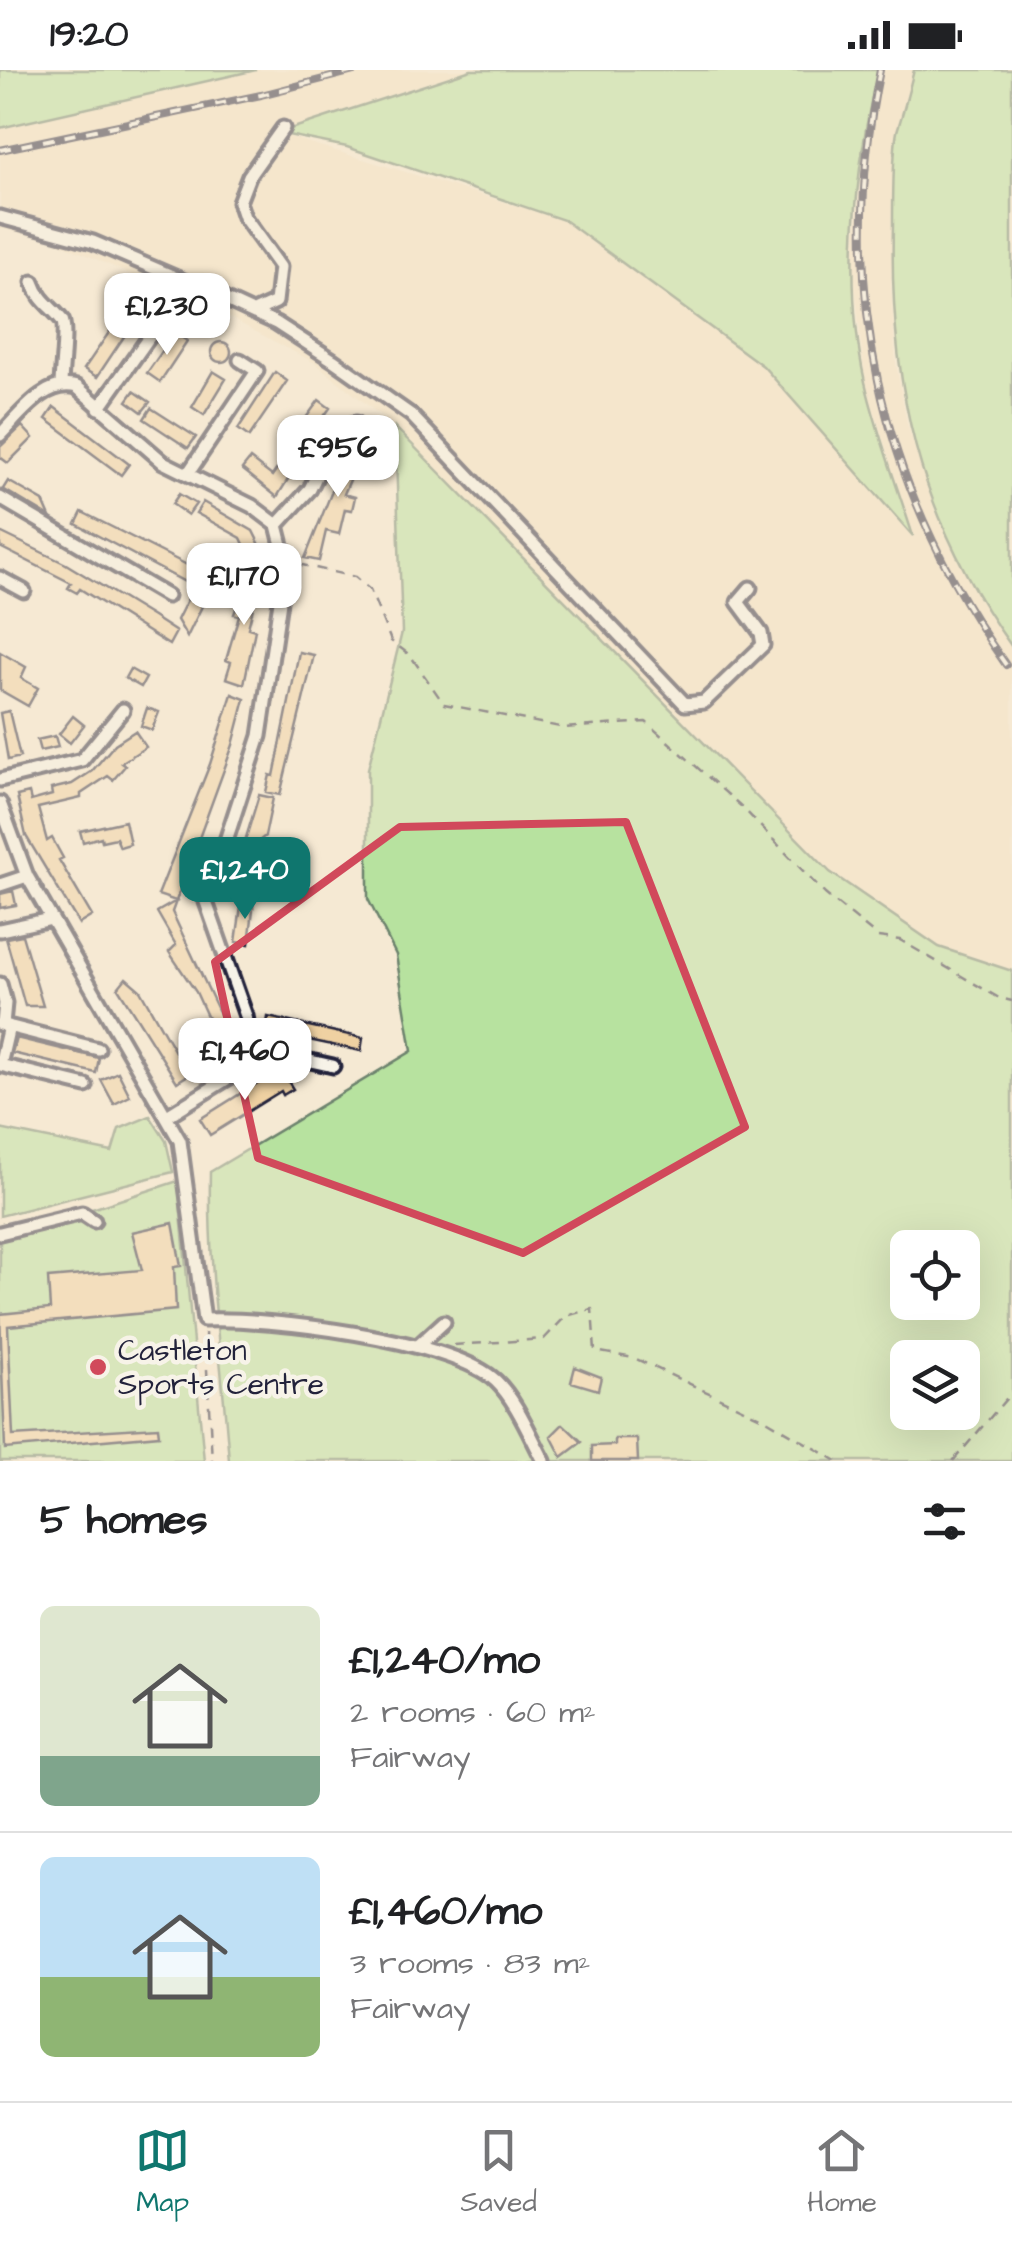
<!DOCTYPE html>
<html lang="en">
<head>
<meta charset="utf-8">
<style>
	body { margin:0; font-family:"Architects Daughter",sans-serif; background:#f2f2f2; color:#202124; height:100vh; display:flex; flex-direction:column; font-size:38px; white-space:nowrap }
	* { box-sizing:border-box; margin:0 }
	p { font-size:32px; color:#757577 }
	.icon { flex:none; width:55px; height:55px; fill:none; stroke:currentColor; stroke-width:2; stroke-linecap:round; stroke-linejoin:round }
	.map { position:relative; height:1391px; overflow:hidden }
	.sheet { display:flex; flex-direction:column; background:#fff; flex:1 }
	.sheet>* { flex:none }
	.tools { position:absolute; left:890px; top:1160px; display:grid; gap:20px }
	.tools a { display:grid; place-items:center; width:90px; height:90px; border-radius:15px; background:#fff; box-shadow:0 10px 40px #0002; font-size:50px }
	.price { position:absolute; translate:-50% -85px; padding:0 22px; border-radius:20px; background:#fff; color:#222; font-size:32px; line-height:65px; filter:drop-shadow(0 2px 5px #0008) }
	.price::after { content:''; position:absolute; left:50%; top:60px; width:30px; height:22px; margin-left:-15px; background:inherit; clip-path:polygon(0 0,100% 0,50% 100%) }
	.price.current { background:#0f766e; color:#fff }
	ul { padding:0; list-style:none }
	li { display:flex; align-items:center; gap:30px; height:250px; padding:0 40px }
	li+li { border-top:2px solid #e0e0e0 }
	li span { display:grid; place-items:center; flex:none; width:280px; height:200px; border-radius:15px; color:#555 }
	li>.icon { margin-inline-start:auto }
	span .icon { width:120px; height:120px; fill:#fffc; stroke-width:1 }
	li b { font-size:42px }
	h2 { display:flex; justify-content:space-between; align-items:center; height:120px; padding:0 40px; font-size:42px }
	.status { display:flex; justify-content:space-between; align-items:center; height:70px; padding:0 50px; background:#fff; direction:ltr }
	.status svg { height:28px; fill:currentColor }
	.tab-bar { display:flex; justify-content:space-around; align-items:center; height:140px; border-top:2px solid #e0e0e0; background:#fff; font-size:28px; color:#757577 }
	.tab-bar a { display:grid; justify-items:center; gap:5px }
	.tab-bar .current { color:#0f766e }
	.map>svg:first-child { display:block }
	.built { fill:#f3e2c4 }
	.green { fill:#b7e29f; stroke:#6c826d; stroke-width:2.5; fill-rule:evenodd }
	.building { fill:#efd1a2; stroke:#22223b; stroke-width:2.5 }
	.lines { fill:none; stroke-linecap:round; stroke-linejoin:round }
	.minor-casing { stroke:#22223b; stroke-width:19 }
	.path { stroke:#22223b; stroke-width:2.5; stroke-dasharray:10 8; stroke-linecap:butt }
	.minor { stroke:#f7f3e8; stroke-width:11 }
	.rail-casing { stroke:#22223b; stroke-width:8 }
	.rail { stroke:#f7f3e8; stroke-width:4; stroke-dasharray:11; stroke-linecap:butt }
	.marked { fill:none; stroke:#d1495b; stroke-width:8; stroke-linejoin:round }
	.poi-dot { fill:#d1495b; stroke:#f7f3e8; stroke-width:4 }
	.labels { text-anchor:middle; stroke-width:9; stroke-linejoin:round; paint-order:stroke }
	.poi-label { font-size:30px; fill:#22223b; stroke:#f7f3e8; text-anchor:start }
</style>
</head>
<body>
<div class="status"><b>19:20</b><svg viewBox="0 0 49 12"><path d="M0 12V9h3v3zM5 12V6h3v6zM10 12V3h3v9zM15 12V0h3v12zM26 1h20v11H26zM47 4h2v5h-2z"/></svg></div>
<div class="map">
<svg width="1012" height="1391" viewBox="0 0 1012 1391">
	<rect width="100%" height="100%" fill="#f5e9d3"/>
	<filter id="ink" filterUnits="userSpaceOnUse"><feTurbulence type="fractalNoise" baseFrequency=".01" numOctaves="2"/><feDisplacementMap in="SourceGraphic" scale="20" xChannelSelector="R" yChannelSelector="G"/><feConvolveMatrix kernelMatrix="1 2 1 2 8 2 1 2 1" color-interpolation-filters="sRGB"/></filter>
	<g filter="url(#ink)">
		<path class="built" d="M0,0h471l-191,64 284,86 199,146 149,167 -47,-152 -12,-112 13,-147 12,-52h36l-17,58 -6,159 5,76 11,60 28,87 53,104 24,33v324l-73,-24 -109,-75 -435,-445 -80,-64 -85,-45 -173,-76 -57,-14z"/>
		<path class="green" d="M0,0h256l-256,58z
			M471,0h407c-23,98 -35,213 -13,312 12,52 32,103 48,154l-150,-170 -199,-146 -217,-73 -69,-14z
			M914,0h98v577c-94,-131 -123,-263 -119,-422 0,-21 0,-82 5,-97 6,-18 11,-38 16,-58z
			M395,357l435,445 109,75 73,24v490h-783c-7,-97 -21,-192 -19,-289l202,-121 -16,-96 -28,-56v-130l34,-137zM908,1178h54v54h-54zM908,1288h54v54h-54z
			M150,1046l16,25 7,31 -173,44v-87l112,23 7,-23z
			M178,1111l26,280h-204v-222z"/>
		<path class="building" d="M127,236l12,8 -42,63 -13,-8z
			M175,263l12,8 -27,41 -13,-9z
			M211 282a10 10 0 1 1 20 0a10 10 0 1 1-20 0Z
			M213,301l13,8 -22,36 -12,-8z
			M275,302l12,9 -38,56 -11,-8z
			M134,321l16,11 -8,10 -15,-11z
			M319,330l11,8 -27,38 4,3 -30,48 -35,-28 8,-10 22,17 12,-17 -5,-4z
			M54,337l75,57 -8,11 -75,-56z
			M151,338l45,29 -8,11 -44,-29z
			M22,356l11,12 -25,25 -8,-6v-10z
			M355,364l13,4 -24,56 11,3 -3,13 -7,-1 -6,25 -13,-3 -7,30 -14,-3z
			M8,411l35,20 7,16 -47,-28z
			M179,424l17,10 -8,11 -16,-11z
			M203,432l50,29 9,18 -13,6 -8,-17 -45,-25z
			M82,442l111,56 -8,14 -109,-58z
			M0,462l66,32 87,53 23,15 -7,13 -89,-56 -3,4 -9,-5 3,-5 -71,-36z
			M252,498h9v9l-13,51 7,2 -11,54 -18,-6 5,-16 -5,-2 13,-45 -5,-1 10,-28 -4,-2 4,-11 8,3z
			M191,522l14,8 -18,37 -10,-17z
			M0,582l26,15 -5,11 17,10 -10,18 -28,-16z
			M299,582l15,3 -34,140 -14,-3 4,-17 4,1z
			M130,599l16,9 -5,9 -16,-9z
			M232,624l13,5 -12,46 -61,167 55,117 -11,7 -20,-44 -27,-40 7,-7 -19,-33 19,-11 -18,-6 52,-131z
			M147,638l12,4 -7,18 -11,-4z
			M9,641l11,46 -12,3 -8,-47z
			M73,646l11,9 -14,18 -11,-9z
			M135,661l11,16 -25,16 4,3 -12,14 -5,-4 -27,18v4l-43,10 9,33 5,-3 11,20 -4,2 33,56 -13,8 -53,-88 -9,-40 12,-3 2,8 21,-6 -1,-6 21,-5 20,-13 23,-27z
			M55,666l3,11 -18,4 -3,-11z
			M259,725l14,3 -8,38 -8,7 -4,16 -2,34 -14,-3 6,-25 -5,-1z
			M125,751l5,23 -10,3 -4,-9 -14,3 -1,-4 -18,5 -3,-11z
			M13,821l3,14 -16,3v-14z
			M242,829l12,2 -5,43 -13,-2z
			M22,865l21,71h-18l-19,-68z
			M126,908l14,12 48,85 -11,7 -59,-94z
			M268,947l95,21 -2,13 -95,-20z
			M16,968l83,20 -3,15 -84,-20z
			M118,1002l12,24 -16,8 -13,-24z
			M283,1003l10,16 -10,6 -2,-4 -71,44 -10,-16 67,-42 2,4z
			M173,1153l8,43 -7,1 2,43 -168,16 5,110 145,-9 1,8 -154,14 -5,-135 50,-5 -2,-31 94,-8 -10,-38z
			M575,1297l26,10 -3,13 -27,-8z
			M563,1354l19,18 -20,15 -11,-21z
			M615,1369h22l1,22h-46v-15l23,-1z"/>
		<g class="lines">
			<defs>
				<path id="minor" d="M0,147l93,25 114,49 69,32 57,37 78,55 274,289 19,-2 59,-57 -2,-12 -23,-31 12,-14
					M33,212c7,20 17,23 29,38 5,7 -1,52 -1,65
					M256,241l20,-9 4,-35 -36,-50 -5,-15 10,-26 34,-48
					M99,338l60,-85
					M0,365c20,-20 46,-57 77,-48l86,75 89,44 25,19 9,36 -26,175 -54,166 40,114 6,32 -14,24 -71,44
					M189,402l68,-101 -17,-11
					M0,428l167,98
					M277,455l33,-36 30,-62 16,-4
					M0,508l24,13
					M0,710l82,-20 41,-50
					M0,733l27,73 153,265 24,179c62,-3 247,19 292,61 20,19 35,56 48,80
					M0,815l27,-9
					M0,860l51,-11
					M0,914l5,19 -2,21
					M0,954l98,25
					M252,978l81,18
					M0,995l86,21
					M0,995l9,-39
					M0,1163l82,-20 12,8
					M419,1275l25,-23"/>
			</defs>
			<use href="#minor" class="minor-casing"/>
			<path class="path" d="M298,494l57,13 15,13 21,51 19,14 34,49 121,24 81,-6 97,86 82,86 53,43 22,3 99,58 13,3
				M205,1263l7,128
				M454,1275l90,-6 22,-23 26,-7 3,42 39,7 129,60 74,43
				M953,1391l59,-69"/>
			<use href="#minor" class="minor"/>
			<defs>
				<path id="rail" d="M880,0c-45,218 -2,413 126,595
					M0,80l261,-55 97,-25"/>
			</defs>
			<use href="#rail" class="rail-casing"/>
			<use href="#rail" class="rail"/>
		</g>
	</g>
	<path d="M0 0H1012V1391H0ZM626,752l119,305 -222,126 -265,-95 -43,-196 185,-135z" fill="#f5e9d3" fill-opacity=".55" fill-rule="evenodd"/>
	<path class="marked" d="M626,752l119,305 -222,126 -265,-95 -43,-196 185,-135z"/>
	<circle class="poi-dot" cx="98" cy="1297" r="10"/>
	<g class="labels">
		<g class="poi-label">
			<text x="118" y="1290">Castleton<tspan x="118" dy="34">Sports Centre</tspan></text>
		</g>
	</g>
</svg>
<div class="tools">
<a><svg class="icon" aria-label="locate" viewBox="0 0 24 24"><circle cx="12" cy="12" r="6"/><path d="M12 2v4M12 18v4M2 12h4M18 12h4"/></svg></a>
<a><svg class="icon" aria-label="layers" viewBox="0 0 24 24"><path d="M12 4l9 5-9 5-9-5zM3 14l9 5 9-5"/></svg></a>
</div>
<b class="price" style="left:167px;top:288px">£1,230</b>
<b class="price" style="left:338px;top:430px">£956</b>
<b class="price" style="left:244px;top:558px">£1,170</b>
<b class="price current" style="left:245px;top:852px">£1,240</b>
<b class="price" style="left:245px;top:1033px">£1,460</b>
</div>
<section class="sheet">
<h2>5 homes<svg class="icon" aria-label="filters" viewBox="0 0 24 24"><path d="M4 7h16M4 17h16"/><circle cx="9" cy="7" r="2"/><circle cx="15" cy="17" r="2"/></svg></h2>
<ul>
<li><span style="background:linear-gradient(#dfe7d0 75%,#7fa58c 0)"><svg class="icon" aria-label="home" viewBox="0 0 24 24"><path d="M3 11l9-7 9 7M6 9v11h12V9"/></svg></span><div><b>£1,240/mo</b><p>2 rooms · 60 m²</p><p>Fairway</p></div></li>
<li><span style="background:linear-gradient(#bfe0f5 60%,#8fb573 0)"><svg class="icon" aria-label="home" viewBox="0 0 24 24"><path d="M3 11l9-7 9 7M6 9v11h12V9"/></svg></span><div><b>£1,460/mo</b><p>3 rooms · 83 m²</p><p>Fairway</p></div></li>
</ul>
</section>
<nav class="tab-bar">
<a class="current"><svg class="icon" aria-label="map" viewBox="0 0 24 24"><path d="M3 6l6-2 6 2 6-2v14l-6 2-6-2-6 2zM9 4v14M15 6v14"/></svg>Map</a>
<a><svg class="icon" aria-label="saved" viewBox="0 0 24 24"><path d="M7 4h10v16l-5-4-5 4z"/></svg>Saved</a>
<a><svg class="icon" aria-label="home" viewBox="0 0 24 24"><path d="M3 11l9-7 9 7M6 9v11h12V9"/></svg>Home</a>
</nav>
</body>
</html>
